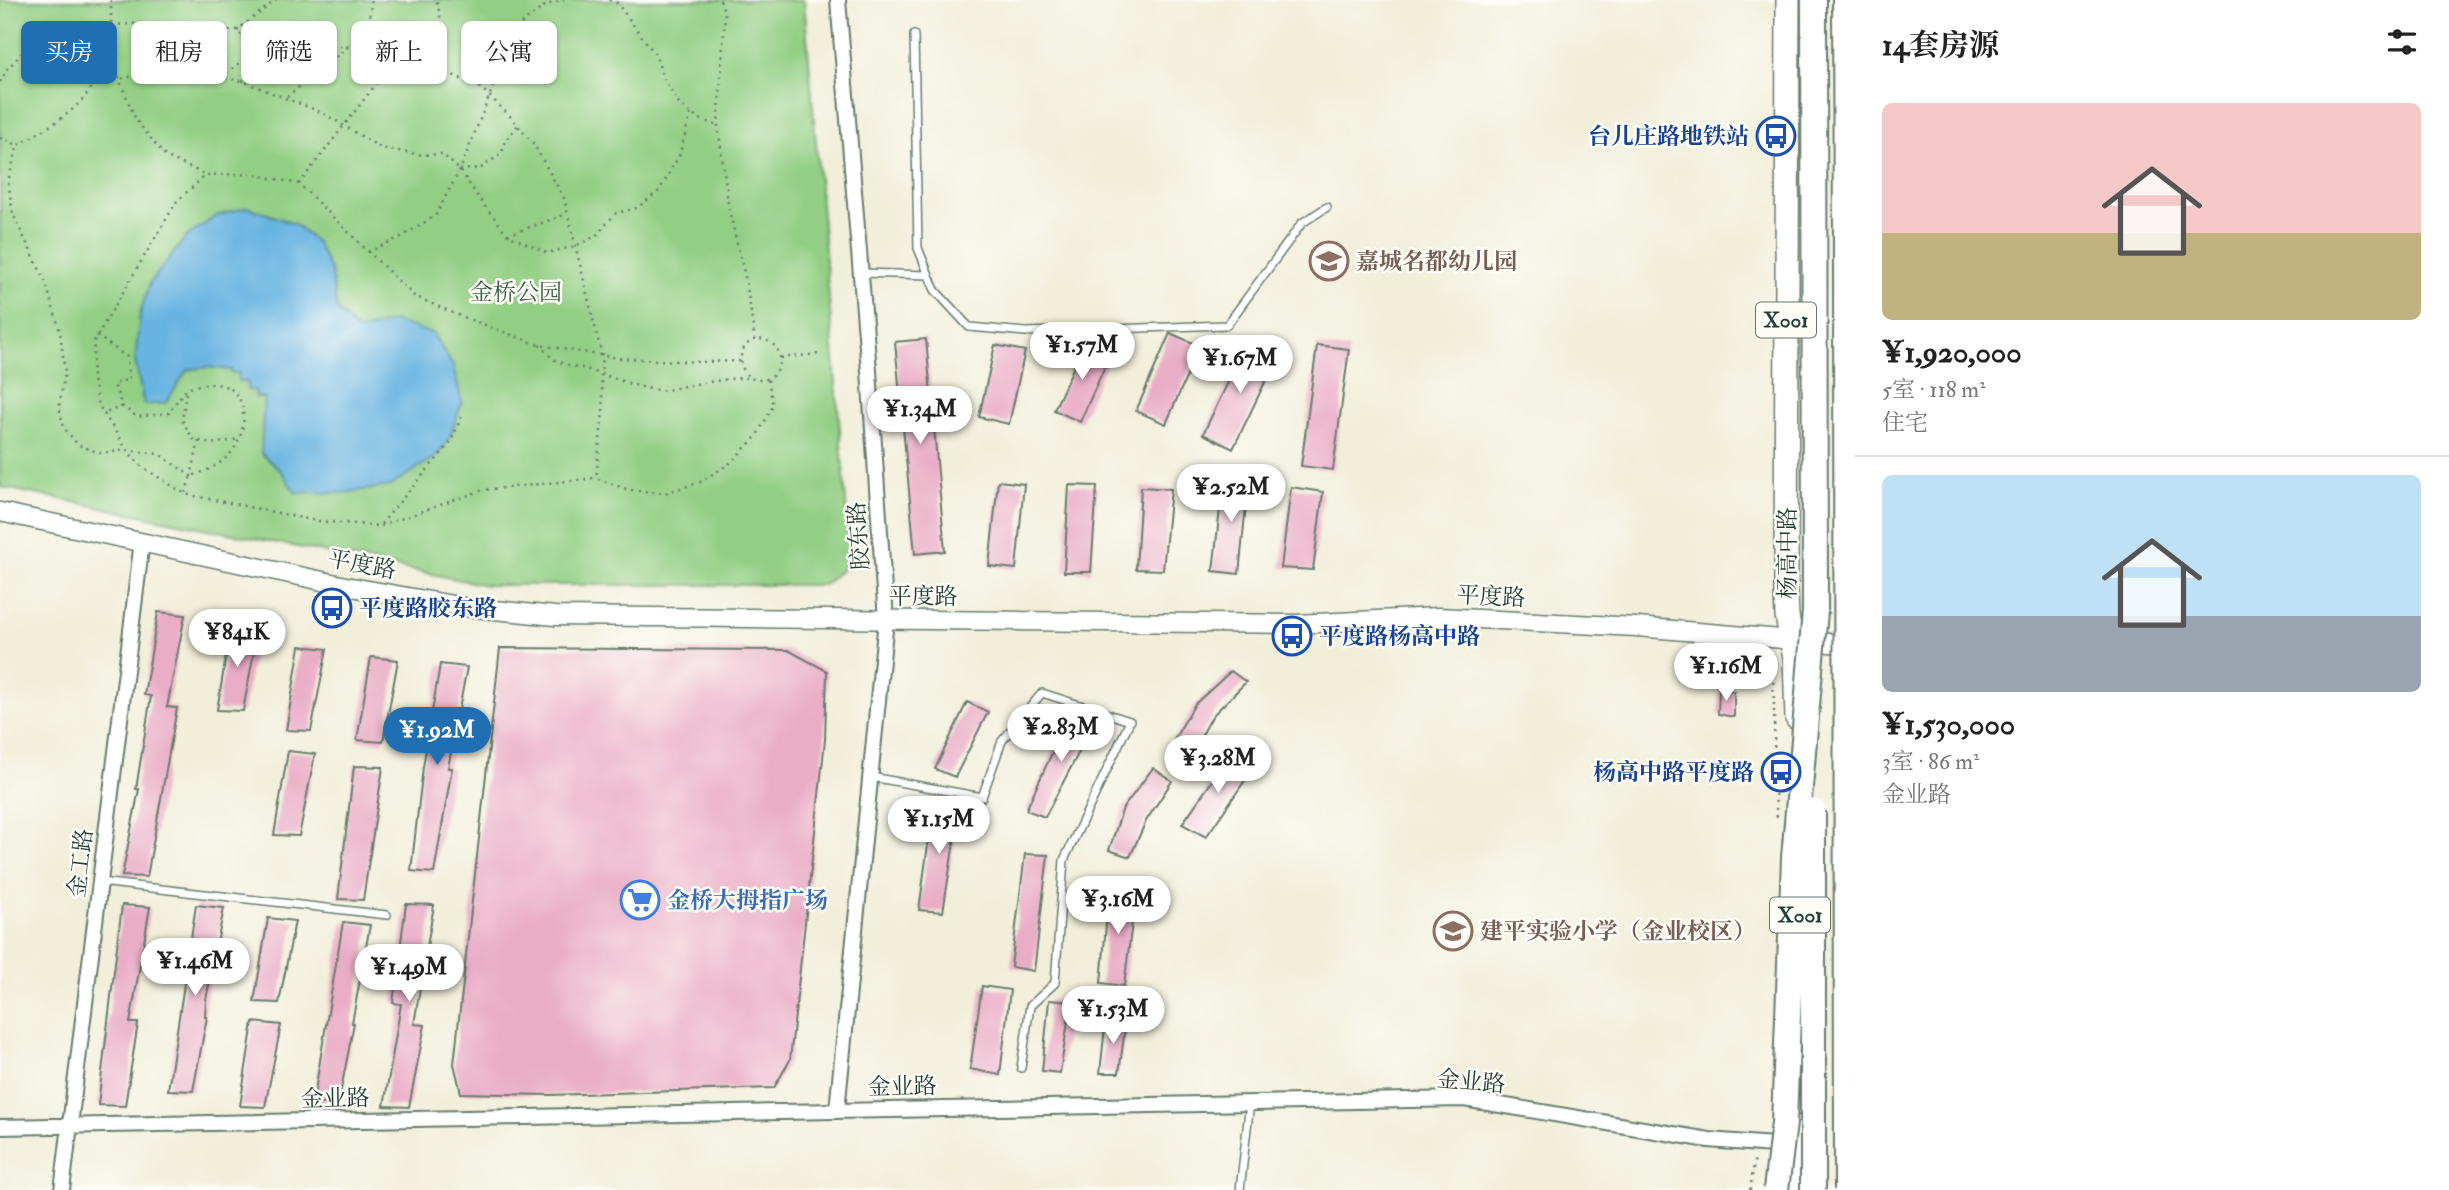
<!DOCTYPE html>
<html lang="zh">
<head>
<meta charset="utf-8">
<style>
	body { margin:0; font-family:"IM FELL Double Pica","Noto Serif SC",serif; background:#f2f2f2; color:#222; height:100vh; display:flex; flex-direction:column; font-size:26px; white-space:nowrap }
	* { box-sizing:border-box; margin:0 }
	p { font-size:23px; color:#767676 }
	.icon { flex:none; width:38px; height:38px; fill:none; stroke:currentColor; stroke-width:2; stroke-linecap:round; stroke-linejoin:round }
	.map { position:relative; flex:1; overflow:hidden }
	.details { display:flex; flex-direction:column; background:#fff; width:595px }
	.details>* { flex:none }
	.top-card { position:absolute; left:21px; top:21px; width:665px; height:63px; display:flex; gap:14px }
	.price { position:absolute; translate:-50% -60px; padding:0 16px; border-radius:24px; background:#fff; color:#222; font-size:23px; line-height:46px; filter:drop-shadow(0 2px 4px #0008) }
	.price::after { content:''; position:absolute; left:50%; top:42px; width:21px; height:16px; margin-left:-10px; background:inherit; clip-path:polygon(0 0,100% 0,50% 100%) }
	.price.active { background:#1f6fb2; color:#fff }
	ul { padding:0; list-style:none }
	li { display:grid; align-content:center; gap:14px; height:371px; padding:0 28px }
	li+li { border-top:2px solid #e0e0e0 }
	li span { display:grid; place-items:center; height:217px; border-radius:10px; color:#555 }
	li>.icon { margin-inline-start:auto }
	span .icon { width:126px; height:126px; fill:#fffc; stroke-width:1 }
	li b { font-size:30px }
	h2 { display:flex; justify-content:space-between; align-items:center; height:84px; padding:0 28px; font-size:30px }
	.tag { padding:0 24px; border-radius:10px; background:#fff; box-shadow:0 2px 5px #0004; font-size:24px; line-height:63px }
	.tag.active { background:#1f6fb2; color:#fff }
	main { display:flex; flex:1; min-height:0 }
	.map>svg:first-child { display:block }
	.green { fill:#92ce83; stroke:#58865c; stroke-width:2 }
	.water { fill:#68b4e1; stroke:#44788a; stroke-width:2 }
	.building { fill:#eaadc6 }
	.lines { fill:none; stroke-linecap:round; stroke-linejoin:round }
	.service-casing { stroke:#687b6e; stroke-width:10 }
	.minor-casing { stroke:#687b6e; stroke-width:18 }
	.tertiary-casing { stroke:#687b6e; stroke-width:21 }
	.primary-casing { stroke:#687b6e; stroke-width:26 }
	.trunk-casing { stroke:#687b6e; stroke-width:28 }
	.path { stroke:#687b6e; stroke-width:2.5; stroke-dasharray:2 5; stroke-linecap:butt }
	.service { stroke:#fff; stroke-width:7 }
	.minor { stroke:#fff; stroke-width:14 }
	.tertiary { stroke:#fff; stroke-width:18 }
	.primary { stroke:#fff; stroke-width:23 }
	.trunk { stroke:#fff; stroke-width:24 }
	.trunk-bridge-casing { stroke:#687b6e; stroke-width:28; stroke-linecap:butt }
	.trunk-bridge { stroke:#fff; stroke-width:24 }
	.labels { text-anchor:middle; stroke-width:5; stroke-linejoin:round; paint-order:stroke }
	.shield { fill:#fdfcf7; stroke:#62766e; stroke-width:2 }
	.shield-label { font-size:21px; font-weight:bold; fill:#1f3d34 }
	.transit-label { font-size:23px; font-weight:bold; fill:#164399; stroke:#fdfcf7; text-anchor:end }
	.education-label { font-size:23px; font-weight:bold; fill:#785e54; stroke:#fdfcf7; text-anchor:start }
	.park-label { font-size:23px; fill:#3c6148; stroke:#fdfcf7 }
	.street-label { font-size:23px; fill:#1f3d34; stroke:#fdfcf7 }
	.shop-label { font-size:23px; font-weight:bold; fill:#366cbe; stroke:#fdfcf7; text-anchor:start }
</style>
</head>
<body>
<main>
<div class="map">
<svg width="1854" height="1190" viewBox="0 0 1854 1190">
	<rect width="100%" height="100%" fill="#fdfcf7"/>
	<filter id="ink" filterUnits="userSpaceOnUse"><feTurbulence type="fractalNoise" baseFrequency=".0143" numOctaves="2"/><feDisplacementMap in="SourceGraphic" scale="14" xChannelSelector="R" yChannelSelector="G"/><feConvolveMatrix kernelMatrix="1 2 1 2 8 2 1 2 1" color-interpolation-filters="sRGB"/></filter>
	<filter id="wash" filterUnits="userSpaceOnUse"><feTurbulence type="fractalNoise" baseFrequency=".00686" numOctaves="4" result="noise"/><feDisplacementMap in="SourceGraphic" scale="28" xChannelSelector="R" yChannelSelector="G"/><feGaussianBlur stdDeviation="1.57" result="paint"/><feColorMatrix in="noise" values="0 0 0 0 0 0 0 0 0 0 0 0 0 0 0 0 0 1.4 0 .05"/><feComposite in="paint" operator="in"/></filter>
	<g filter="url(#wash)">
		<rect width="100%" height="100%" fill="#f1eed9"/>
		<path class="green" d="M0,0h804l47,562 -27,23h-338l-486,-98z"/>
		<path class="water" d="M248,207l47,17 22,19 14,29 6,38 21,21 36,-10 39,13 20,32 9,36 -12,35 -12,18 -48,31 -47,7 -48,-1 -14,-21 -20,-18 3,-56h-9v-7h-8l1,-8 -10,-1 1,-8h-8v-3l-26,-3 -18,3 -21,33 -22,2 -9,-44 5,-47 10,-31 36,-46 30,-21z"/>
		<g id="blocks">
			<path class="building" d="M1170,333l30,13 -34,78 -30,-13z
				M926,339l19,212 -30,3 -20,-212z
				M1248,341l30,14 -45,94 -30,-15z
				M1085,342l26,11 -31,69 -26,-12z
				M995,345l30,6 -16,73 -30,-7z
				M1317,345l32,4 -16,121 -32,-4z
				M1224,473l25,3 -10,98 -26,-3z
				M998,481l26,3 -8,85 -27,-3z
				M1069,485l28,1 -6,86h-27z
				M1141,487l30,2 -8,81 -27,-1z
				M1291,487l32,5 -10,78 -32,-2z
				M158,612l27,3 -18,92 10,1 -30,169 -25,-1 17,-87h-3l15,-93 -7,-1z
				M231,626l27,4 -15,81 -26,-1z
				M300,646l27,3 -16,82 -25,-1z
				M500,648l288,2 39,21 -2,69 -35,320 -16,28 -225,7 -88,-2 -7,-29z
				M371,657l27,3 -15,82 -26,-2z
				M440,664l27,3 -19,101h4l-18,105 -23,-2 12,-104z
				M1231,671l15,11 -33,33 -23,41 -20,-10 25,-42z
				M1719,690l15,2v25l-16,-3z
				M967,702l21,10 -33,65 -20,-8z
				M1081,714l18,9 -20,29 -34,65 -19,-7 31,-68z
				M288,751l27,3 -16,82 -25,-1z
				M1231,754l24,12 -49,71 -24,-13z
				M354,766l29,1 -20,133 -25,-1z
				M1153,768l19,13 -26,40 -16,36 -21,-7 14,-42z
				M934,801l26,3 -17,108 -24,-2z
				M1025,854l23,1 -14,116 -23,-4z
				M1109,890l27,1 -12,95 -23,-3z
				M406,904l28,1 -20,119 11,1 -16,82 -25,-1 17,-102 -8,-1z
				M122,905l28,2 -20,116h8l-13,83 -27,-1z
				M196,905l28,3 -18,92 -1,17h2l-14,74 -25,-1z
				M268,918l27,3 -16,82 -25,-1z
				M343,922l27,3 -18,98h2l-16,82 -25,-2z
				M982,986l28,4 -10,85 -30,-6z
				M1049,1000l22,2 -11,71 -18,-2z
				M1106,1018l20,3 -7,52h-19z
				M253,1022l28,3 -16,82 -25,-1z"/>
		</g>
	</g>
	<g filter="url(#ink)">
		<use href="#blocks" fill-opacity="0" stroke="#687b6e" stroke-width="2"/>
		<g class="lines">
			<defs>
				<path id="service" d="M914,35l4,213 17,42 34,37 57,5 201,-7 75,-102 25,-16
					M861,273l68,2
					M871,777l111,20 20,-56 40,-48 88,28 -66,139 -9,123 -25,23 -9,62
					M100,882l287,33
					M1240,1190l10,-88"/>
				<path id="minor" d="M837,1110l49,-490 -17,-249 -31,-371
					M0,1127l1464,-28 245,41 77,6
					M62,1190l80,-649"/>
				<path id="tertiary" d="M0,512l346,74 118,21 91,9 741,8 142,-7 199,10 217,18"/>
				<path id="primary" d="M1788,0l-2,591 1,25 8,42 2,60
					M1800,980l1,88
					M1798,1190l3,-63"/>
				<path id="trunk" d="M1814,0l1,611
					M1845,0l1,250"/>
			</defs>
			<use href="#service" class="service-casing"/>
			<use href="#minor" class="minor-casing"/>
			<use href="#tertiary" class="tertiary-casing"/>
			<use href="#primary" class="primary-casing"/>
			<use href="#trunk" class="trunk-casing"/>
			<path class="path" d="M111,0v34l8,45 17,41 29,36 41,19
				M372,0c-10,46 7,82 59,65l50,23 28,27 24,28 31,55 38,158 -1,17 2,38 -7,67
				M609,0l8,3 38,51 9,25 15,25 18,14 21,8
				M720,0l5,13 -7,113 11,84 17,70 9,60
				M112,25l32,-2 29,11 64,-4 39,-30
				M237,30l75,19 61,-6
				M431,65c11,-22 13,-42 5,-65
				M141,75l15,-27 17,-14
				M220,77c15,-10 26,-16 28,-34l-11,-13
				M242,81l16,-7 1,-13 -3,-7h-10
				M0,82l7,-13 27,-28 37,-9 21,28 2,24
				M287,97l63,-52
				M0,138l18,7
				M460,170l21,-2 21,-15 3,-12 13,-16
				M299,184l90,-117
				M508,235l59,-21
				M368,252l33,-15 34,-21 25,-46 46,-116 15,-30 25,-19 18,-5
				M97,336l30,21 2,22 -15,5 8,22 -19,8
				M539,345c5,4 10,11 16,15 8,5 21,6 31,9 23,7 48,18 72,21 8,1 18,-2 26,-4 20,-3 39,-7 59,-8 9,-1 17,5 26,0 14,-6 15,-27 2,-35 -22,-14 -42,15 -22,34
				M781,358l38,-4
				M740,361l-41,1 -81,-4 -79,-13 -81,-30 -44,-19 -115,-112 -47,-10 -46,1 -29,26 -83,140 -2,35 7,30 28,44 14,16 44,28 132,27 63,5 103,-36 113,-12 33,12 36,3 35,-11 29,-18 27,-27 17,-31 -5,-27
				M186,393l-4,27 11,19 18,5 29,-5
				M122,406l15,11 32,-4c5,-7 10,-16 16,-22 6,-5 17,-7 25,-7 41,-2 41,49 18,72 -10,10 -24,16 -37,20l-6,18
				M199,441l-8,35 -32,-22 -32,-4 -27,3 -22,-8 -14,-17 -5,-21 6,-35 -5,-41 -15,-50 -32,-67 -5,-33 10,-36c29,-17 57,-31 76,-61l66,-13 43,3 39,7 81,32 58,35 42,7 19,-1 18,16 20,30 28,35 39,18 28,-7 21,-10 20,-23 21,-5 22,-17 20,-35 12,-43
				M381,524l70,-82 11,-27
				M1772,654c4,55 0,110 5,165
				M1750,1190l5,-33"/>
			<use href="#service" class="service"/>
			<use href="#minor" class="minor"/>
			<use href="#tertiary" class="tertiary"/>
			<use href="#primary" class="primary"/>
			<use href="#trunk" class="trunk"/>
			<defs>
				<path id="trunk-bridge" d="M1846,250l1,940
					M1813,811v379
					M1776,1190l8,-67 10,-265 21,-247"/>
			</defs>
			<use href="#trunk-bridge" class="trunk-bridge-casing"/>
			<use href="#trunk-bridge" class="trunk-bridge"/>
		</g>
	</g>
	<defs>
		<symbol id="bus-ring" viewBox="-11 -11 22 22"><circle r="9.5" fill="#fdfcf7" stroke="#1a4fb4" stroke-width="1.5"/><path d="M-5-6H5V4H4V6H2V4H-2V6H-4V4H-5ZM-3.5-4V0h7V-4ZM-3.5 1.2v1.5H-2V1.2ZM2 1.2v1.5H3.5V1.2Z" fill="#1a4fb4"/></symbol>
		<symbol id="school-ring" viewBox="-11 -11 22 22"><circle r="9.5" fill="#fdfcf7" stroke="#8d6e63" stroke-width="1.5"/><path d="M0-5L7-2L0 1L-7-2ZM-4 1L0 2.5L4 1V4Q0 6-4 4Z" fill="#8d6e63"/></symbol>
		<symbol id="supermarket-ring" viewBox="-11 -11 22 22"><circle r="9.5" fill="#fdfcf7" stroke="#3f7fe0" stroke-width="1.5"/><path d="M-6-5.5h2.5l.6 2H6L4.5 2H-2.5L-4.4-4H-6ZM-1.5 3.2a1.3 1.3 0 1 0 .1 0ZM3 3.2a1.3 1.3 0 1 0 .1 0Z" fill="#3f7fe0"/></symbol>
	</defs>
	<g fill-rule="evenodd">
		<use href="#bus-ring" x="1754" y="114" width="44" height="44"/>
		<use href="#school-ring" x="1307" y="239" width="44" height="44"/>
		<use href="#bus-ring" x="310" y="586" width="44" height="44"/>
		<use href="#bus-ring" x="1270" y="614" width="44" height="44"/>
		<use href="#bus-ring" x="1759" y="750" width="44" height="44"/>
		<use href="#supermarket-ring" x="618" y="878" width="44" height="44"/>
		<use href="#school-ring" x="1431" y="909" width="44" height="44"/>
	</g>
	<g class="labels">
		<g class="shield">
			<rect x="1756" y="302.5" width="60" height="35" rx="5"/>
			<rect x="1770" y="897.5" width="60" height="35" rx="5"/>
		</g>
		<g class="shield-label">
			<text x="1786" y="327">X001</text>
			<text x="1800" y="922">X001</text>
		</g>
		<g class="transit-label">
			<text x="1749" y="144">台儿庄路地铁站</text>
			<text x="359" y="616" text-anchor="start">平度路胶东路</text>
			<text x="1319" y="644" text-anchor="start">平度路杨高中路</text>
			<text x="1754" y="780">杨高中路平度路</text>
		</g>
		<g class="education-label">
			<text x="1356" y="269">嘉城名都幼儿园</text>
			<text x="1480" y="939">建平实验小学（金业校区）</text>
		</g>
		<g class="park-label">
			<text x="516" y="300">金桥公园</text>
		</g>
		<g class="street-label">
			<text transform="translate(858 536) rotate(-94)" y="8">胶东路</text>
			<text transform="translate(1787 553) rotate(-90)" y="8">杨高中路</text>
			<text transform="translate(362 564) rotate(11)" y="8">平度路</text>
			<text x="923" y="604">平度路</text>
			<text transform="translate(1491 596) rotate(3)" y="8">平度路</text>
			<text transform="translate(80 863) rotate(-83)" y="8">金工路</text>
			<text transform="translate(1471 1081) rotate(5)" y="8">金业路</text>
			<text transform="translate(902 1086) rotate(-1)" y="8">金业路</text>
			<text transform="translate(335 1098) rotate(-1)" y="8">金业路</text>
		</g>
		<g class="shop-label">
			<text x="667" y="908">金桥大拇指广场</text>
		</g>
	</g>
</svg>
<b class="price" style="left:1082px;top:382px">¥1.57M</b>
<b class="price" style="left:1240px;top:395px">¥1.67M</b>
<b class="price" style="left:920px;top:446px">¥1.34M</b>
<b class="price" style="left:1231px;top:524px">¥2.52M</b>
<b class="price" style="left:237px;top:669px">¥841K</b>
<b class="price" style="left:1726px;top:703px">¥1.16M</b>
<b class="price" style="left:1061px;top:764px">¥2.83M</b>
<b class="price active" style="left:437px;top:767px">¥1.92M</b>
<b class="price" style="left:1218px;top:795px">¥3.28M</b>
<b class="price" style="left:939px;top:856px">¥1.15M</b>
<b class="price" style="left:1118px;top:936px">¥3.16M</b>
<b class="price" style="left:195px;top:998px">¥1.46M</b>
<b class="price" style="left:409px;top:1004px">¥1.49M</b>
<b class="price" style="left:1113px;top:1046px">¥1.53M</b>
<div class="top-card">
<a class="tag active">买房</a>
<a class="tag">租房</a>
<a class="tag">筛选</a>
<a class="tag">新上</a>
<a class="tag">公寓</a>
</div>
</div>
<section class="details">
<h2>14套房源<svg class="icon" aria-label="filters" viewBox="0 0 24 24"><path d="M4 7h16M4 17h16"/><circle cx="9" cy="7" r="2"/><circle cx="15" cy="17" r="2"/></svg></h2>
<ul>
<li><span style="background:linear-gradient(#f6c9c9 60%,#c2b280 0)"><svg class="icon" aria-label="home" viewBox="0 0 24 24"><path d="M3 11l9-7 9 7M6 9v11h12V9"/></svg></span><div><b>¥1,920,000</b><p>5室 · 118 m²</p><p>住宅</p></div></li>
<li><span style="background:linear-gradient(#bfe0f5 65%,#9aa5b1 0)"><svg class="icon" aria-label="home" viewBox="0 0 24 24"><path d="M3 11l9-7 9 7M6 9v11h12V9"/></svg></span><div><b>¥1,530,000</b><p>3室 · 86 m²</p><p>金业路</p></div></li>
</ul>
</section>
</main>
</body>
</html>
